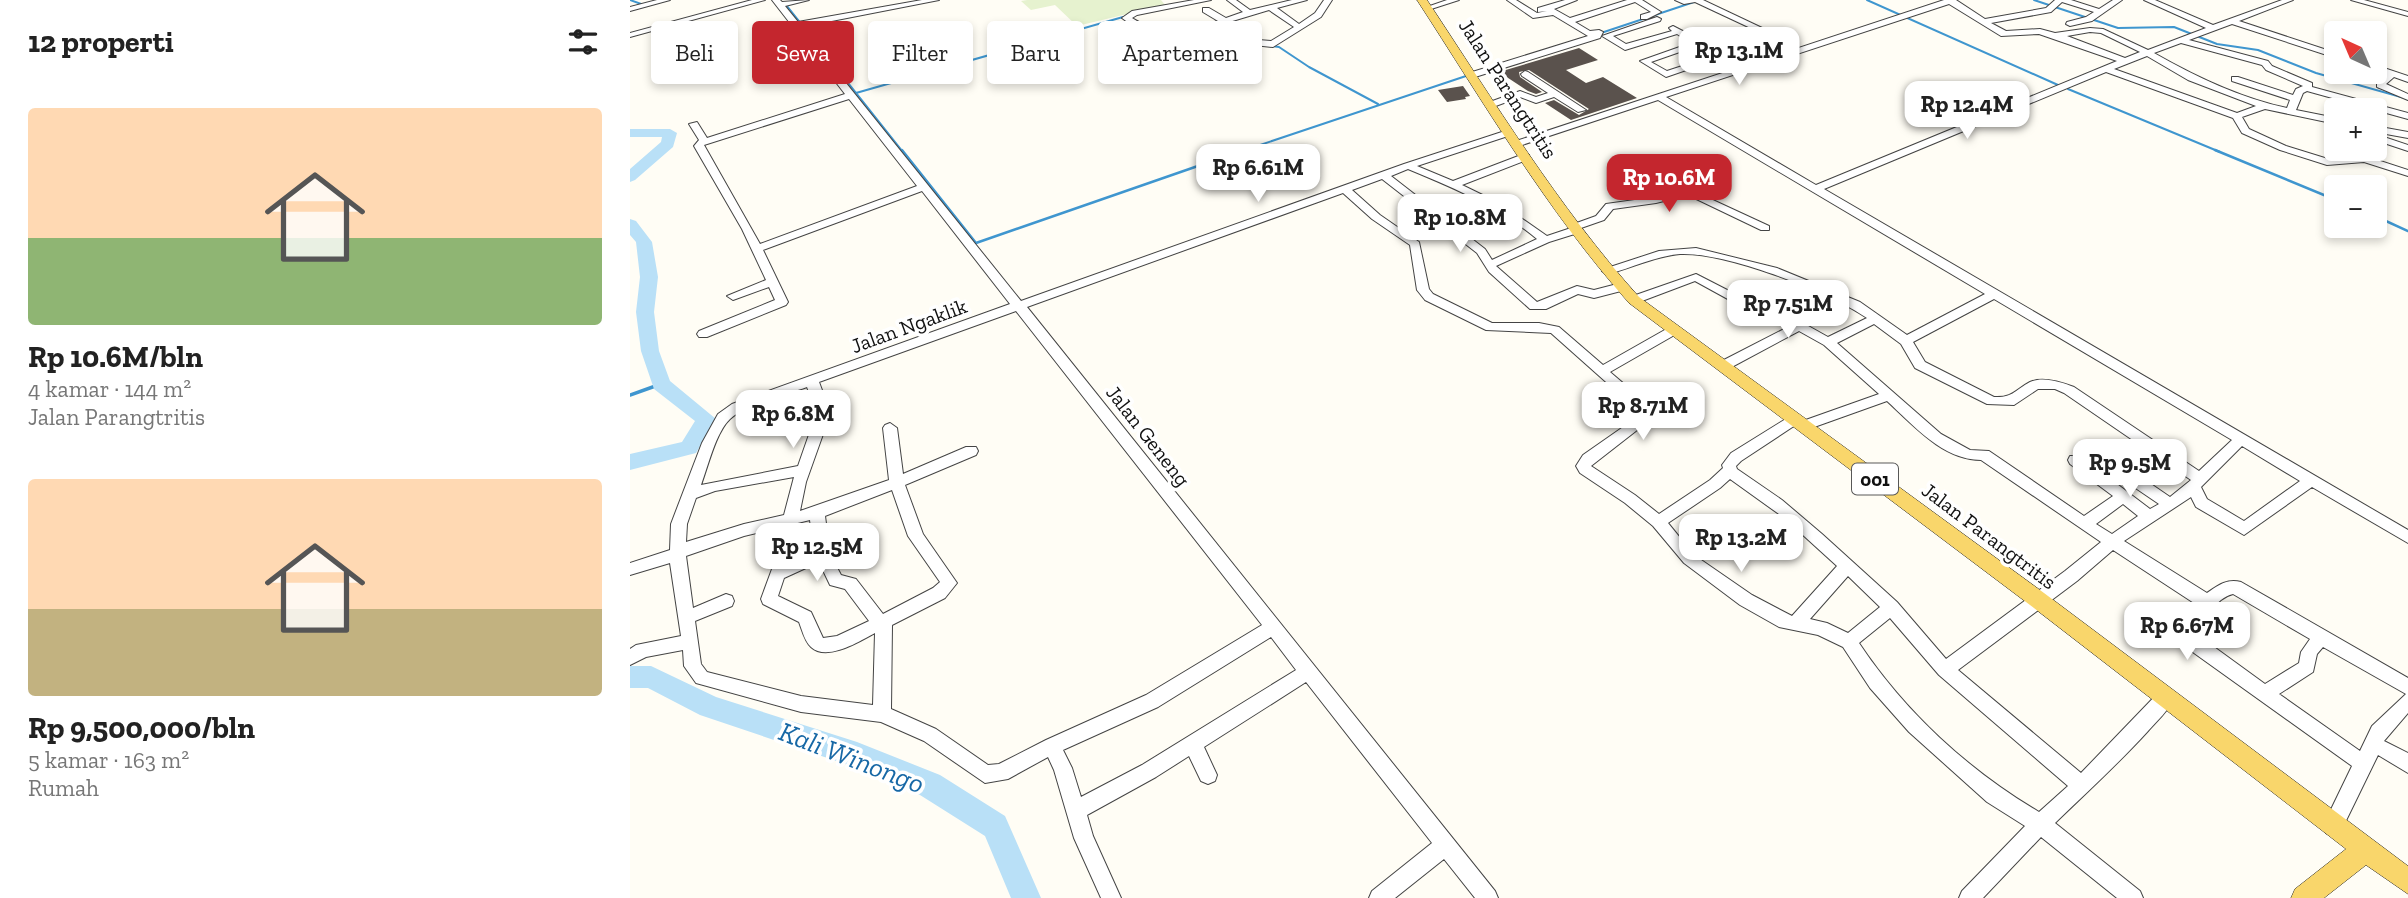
<!DOCTYPE html>
<html lang="id">
<head>
<meta charset="utf-8">
<style>
	body { margin:0; font-family:"Zilla Slab",serif; background:#f2f2f2; color:#222; height:100vh; display:flex; flex-direction:column; font-size:26px; white-space:nowrap }
	* { box-sizing:border-box; margin:0 }
	p { font-size:23px; color:#767676 }
	.icon { flex:none; width:38px; height:38px; fill:none; stroke:currentColor; stroke-width:2; stroke-linecap:round; stroke-linejoin:round }
	.map { position:relative; flex:1; overflow:hidden }
	.side { display:flex; flex-direction:column; background:#fff; width:630px }
	.side>* { flex:none }
	.guide { position:absolute; left:21px; top:21px; width:665px; height:63px; display:flex; gap:14px }
	.needle { width:46px; rotate:316deg }
	.buttons { position:absolute; left:1694px; top:21px; display:grid; gap:14px }
	.buttons a { display:grid; place-items:center; width:63px; height:63px; border-radius:7px; background:#fff; box-shadow:0 4px 10px #0003; font-size:35px }
	.price { position:absolute; translate:-50% -60px; padding:0 16px; border-radius:14px; background:#fff; color:#222; font-size:23px; line-height:46px; filter:drop-shadow(0 2px 4px #0008) }
	.price::after { content:''; position:absolute; left:50%; top:42px; width:21px; height:16px; margin-left:-10px; background:inherit; clip-path:polygon(0 0,100% 0,50% 100%) }
	.price.selected { background:#c4262e; color:#fff }
	ul { padding:0; list-style:none }
	li { display:grid; align-content:center; gap:14px; height:371px; padding:0 28px }
	li span { display:grid; place-items:center; height:217px; border-radius:7px; color:#555 }
	li>.icon { margin-inline-start:auto }
	span .icon { width:126px; height:126px; fill:#fffc; stroke-width:1 }
	li b { font-size:30px }
	h2 { display:flex; justify-content:space-between; align-items:center; height:84px; padding:0 28px; font-size:30px }
	.pill { padding:0 24px; border-radius:7px; background:#fff; box-shadow:0 4px 10px #0003; font-size:24px; line-height:63px }
	.pill.selected { background:#c4262e; color:#fff }
	main { display:flex; flex:1; min-height:0 }
	.map>svg:first-child { display:block }
	.pitch { fill:#e6f2cf }
	.lines { fill:none; stroke-linecap:round; stroke-linejoin:round }
	.stream-far2 { stroke:#3f96cf; stroke-width:2 }
	.stream-far1 { stroke:#3f96cf; stroke-width:2.5 }
	.stream { stroke:#3f96cf; stroke-width:3.5 }
	.river { fill:#b9e0f7; fill-rule:evenodd }
	.building { fill:#5a524d }
	.minor-casing { stroke:#444; stroke-width:2 }
	.major-casing { stroke:#222; stroke-width:1 }
	.minor { fill:#fff; fill-rule:evenodd }
	.major { fill:#f9d66b; fill-rule:evenodd }
	.labels { text-anchor:middle; stroke-width:7; stroke-linejoin:round; paint-order:stroke }
	.shield { fill:#fff; stroke:#585858; stroke-width:2 }
	.shield-label { font-size:19px; font-weight:bold; fill:#111 }
	.street-label { font-size:21px; fill:#111; stroke:#fff }
	.near-water-label { font-size:28px; font-style:italic; fill:#1768a6; stroke:#fff }
</style>
</head>
<body>
<main>
<section class="side">
<h2>12 properti<svg class="icon" aria-label="filters" viewBox="0 0 24 24"><path d="M4 7h16M4 17h16"/><circle cx="9" cy="7" r="2"/><circle cx="15" cy="17" r="2"/></svg></h2>
<ul>
<li><span style="background:linear-gradient(#ffd9b3 60%,#8fb573 0)"><svg class="icon" aria-label="home" viewBox="0 0 24 24"><path d="M3 11l9-7 9 7M6 9v11h12V9"/></svg></span><div><b>Rp 10.6M/bln</b><p>4 kamar · 144 m²</p><p>Jalan Parangtritis</p></div></li>
<li><span style="background:linear-gradient(#ffd9b3 60%,#c2b280 0)"><svg class="icon" aria-label="home" viewBox="0 0 24 24"><path d="M3 11l9-7 9 7M6 9v11h12V9"/></svg></span><div><b>Rp 9,500,000/bln</b><p>5 kamar · 163 m²</p><p>Rumah</p></div></li>
</ul>
</section>
<div class="map">
<svg width="1778" height="898" viewBox="0 0 1778 898">
	<rect width="100%" height="100%" fill="#fffdf5"/>
	<path class="pitch" d="M397,0h134l4,5 -88,21 -22,-21 -24,5 -10,-9z"/>
	<g class="lines">
		<path class="stream-far2" d="M0,0l14,5
			M1237,0l191,85
			M1404,0l84,28 56,-1 43,17 41,6 58,23 92,26
			M157,6l116,146
			M522,31l16,8h37
			M971,33l99,-33
			M642,46l7,1 30,20 69,37
			M1438,89l152,63
			M226,93l267,-76 3,2
			M609,152l227,-76"/>
		<path class="stream-far1" d="M272,150l74,93 268,-93
			M1585,150l121,50
			M1745,216l33,15"/>
		<path class="stream" d="M0,395l31,-11"/>
		<path class="river" d="M0,129h40l7,4 -4,14 -38,33 -5,2v-13l31,-27 1,-5h-32z
			M0,219l6,2 16,21 6,35 -4,35 5,39 11,30 46,38 -20,34 -66,17v-16l52,-12 13,-21 -41,-32 -13,-38 -5,-39 4,-35 -4,-35 -6,-7z
			M0,666h21l65,31 141,45 83,33 65,41 36,82h-30l-26,-62 -65,-41 -66,-28 -154,-52 -52,-27h-18z"/>
	</g>
	<path class="building" d="M949,48l19,12 -32,10 20,13 17,-6 34,21 -66,22 -26,-17 9,-3 25,15 10,-6 -60,-39 -10,2 1,5 22,15 -6,2 -8,-3 -29,-19z
		M833,86l7,10 -5,1 1,2 -19,3 -9,-12z"/>
	<g class="lines">
		<defs>
			<path id="minor" d="M27,0h13l-40,11v-4z
				M122,0h13l-135,37v-4z
				M142,0h8l2,2 27,-2 -24,6 13,16 124,-22h17l-138,27 220,274 383,-137 104,-34 5,3 -2,2 -94,31 36,15 68,-26h8v4l-67,26 39,19 46,32 24,-8v-3l25,-9 10,-12 50,-7 33,-8 80,37v4h-8l-73,-35 -32,8 -43,6 -9,11 -23,8v4l-32,10 -53,24 41,36 40,-16 17,4 27,-7 4,1v6l-31,8 -16,-4 -32,15h-16l-41,-37 -12,-19 -95,-74 -30,11 28,25 39,27 10,47 4,5 59,29h47l20,4 44,38 67,-38h8l2,3 -2,3 -68,39 34,29 6,19 -59,46 44,29 24,19 51,-34 13,-12 -1,-3 9,-12 58,-36h10l1,5 79,-28 -55,-49 -25,-14 -71,38h-10l-1,-3 1,-3 70,-36 -22,-7 -71,-39 -61,23 -4,-1v-6l66,-23 78,40 29,9 25,14 39,-19c-37,-26 -141,-66 -187,-64 -25,2 -48,14 -72,20l-6,-3 2,-2 55,-18 37,-3 81,20 83,34 47,33 78,-41 -327,-194 -139,46h-6v-4l431,-142h12l29,19 61,-11 9,-8h16l28,9 14,-9h9l-30,21 -22,5 -4,-2 1,-2 19,-5 8,-5 -32,-10 -11,10 -60,11 15,8 34,-2 15,4 35,-5 13,1 45,21 58,-22 -62,-28h11l58,25 69,-25h11l-54,21 97,32v5l-104,-34 -43,16 79,21 4,5 40,17v4l96,26v6l-101,-28 -4,2 -7,17 40,8v6l-71,-15 -23,8 7,12 37,17 42,13 37,-3 43,14v6l-44,-14 -37,3 -47,-15 -38,-17 -9,-15 -127,-46 -282,117 584,341v13l-96,-56 -68,48 -48,-28 -5,-10 -67,44 83,52c10,-7 20,-15 34,-11l167,96v35l-24,28 24,12v20l-30,-18 -38,78 -7,3 -7,-3 -3,-7 29,-60 -158,-113 -9,-9 -2,-9 14,-30 -84,-55 -36,31 -119,89 123,103 79,-82 6,-2 6,2 3,6c-6,13 -18,24 -27,34 -30,33 -62,62 -93,92l85,68 3,7h-26l-76,-61 -58,61h-24l3,-7 63,-65 -38,-24 -78,-70 -39,-44 -27,-41 -25,-12 -39,-8 -39,-22 -56,-42 -31,-37 -28,-23 -45,-30 -4,-7 7,-11 53,-37 -3,-12 -82,-73 -65,-3 -61,-30 -8,-10 -7,-45 -38,-26 -29,-26 -316,114 468,584 3,7h-23l-31,-39 -49,39h-26l3,-7 60,-48 -126,-161 -102,65 13,28 -2,6 -7,3 -7,-3 -12,-25 -33,21 -69,38 6,21 28,62h-20l-27,-60 -20,-68 -6,-13 -40,22 -23,4 -61,-42 -43,-19 -80,-10 -105,-29 -12,-17 -1,-16 -37,7 -16,8v-16l6,-4 45,-9 -11,-73 -40,12v-12l40,-13 1,-26 31,-81 16,-29 14,-10 278,-100 -88,-113 -159,59 25,52 -2,3 -79,32h-8l-2,-3 2,-3 76,-31 -6,-13 -36,13 -6,-4 39,-16 -24,-51 -48,-83 5,-6 -10,-16 8,-2 10,16 138,-44zM1319,4l52,32 38,-2 78,27 -301,124 -150,-88zM1460,32l11,1 39,19 -15,6 -58,-22zM1551,43l81,22 4,5 37,16 -7,3 -3,6 -55,-18h-6v4l58,19 -3,8c-47,-10 -91,-31 -133,-55zM1517,56l41,24 68,26 -19,7 -123,-44zM219,99l68,87 -157,58 -56,-99zM778,169c46,19 91,38 129,70l-45,21 -7,-11 -94,-73zM1364,299l238,141 -33,31 -125,-84c-13,-5 -31,-11 -44,-5 -15,8 -17,16 -36,15l-69,-35 -12,-20zM386,311l246,314 -116,70 -100,45 -47,24 -11,1 -52,-36 -45,-20 1,-84 53,-27 12,-15 -34,-49 -18,-49 71,-30 2,-4 -2,-4h-10l-63,27 -6,-46 -7,-5 -5,2 -2,3 6,52 -89,31 6,-29 21,-59 2,-14 -10,-27zM1244,324l27,20 14,24 72,36 27,1 24,-16h17l9,4 127,87 -21,17 -54,-37h-10l-2,4 2,4 53,36 -9,5 -70,-53h-10l-2,4 2,4 43,32 -29,20 -95,-65 -19,-1 -29,-16 -104,-91zM177,387l8,22 -2,14 -15,43 -97,19c7,-19 15,-53 29,-66 17,-16 55,-24 77,-32zM1257,401c26,24 56,59 94,59l120,82 -36,29 -119,88 -49,-57 -75,-68 -40,-34 -45,-31 -1,-3 5,-5 56,-37 1,5 5,2zM1612,446l58,35 -56,40 -37,-22 -6,-12zM164,477l-10,38 -40,9 -58,18 1,-18 9,-26 19,-7zM1100,479l53,38 -24,22 -3,4 3,4c13,4 24,-12 34,-21l44,40 -45,50 -40,-21 -58,-40 -26,-32 52,-35zM262,490l16,46 32,46 -7,6 -50,26 -27,-35 -15,-4 -11,-21 -5,-38zM1493,504l15,12 -26,18 -16,-10zM180,520l4,31 -42,18 -11,30 2,5 36,18c3,8 6,20 12,25 16,15 49,-6 64,-14l-2,72 -72,-9 -94,-24 -6,-8 -6,-43 37,-15 2,-5 -2,-5 -6,-2 -33,14 -7,-52 58,-20zM189,562l11,23 15,4 24,32 -32,15 -14,2 -12,-26 -33,-16 6,-18zM1218,576l32,31 -32,26 -21,-10 -17,-4zM1603,594l77,45 -9,13 -2,11 -34,21 -66,-48c7,-17 15,-37 34,-42zM1260,618l49,57 129,111 -29,26c-71,-42 -134,-100 -180,-169zM641,637l25,33 -154,95 -61,32 -9,-29 -9,-18 95,-43zM1693,647l83,47 -34,32 -12,25 -81,-57 34,-22 4,-18z
				M564,0h17l-74,15 -5,3c28,18 56,12 86,3l-15,-9v-4h6l17,10 17,-6 -16,-12h9l14,10 42,-10h15l-30,8 22,16 16,-11 9,-13h8l-11,17 -48,30 -66,-7 -19,-6h-33l-18,-5 -15,-11 10,-7zM639,10l25,17 -23,14 -63,-5 -12,-4z
				M817,0h12l-31,10 -4,-2z
				M877,0h9l21,13 10,-2 -9,1v-4l27,-8h12l-23,9 16,9 57,-18h15l19,12 -14,7h-6v-4l10,-3 -16,-10 -60,20 15,9 9,-1 4,2 -3,6 -125,39h-6v-4l119,-37 -35,-21 -20,3z
				M1045,0h28l95,45 -7,2 -96,-45 -11,2z
				M1721,0h13l44,12v4z
				M1027,17l4,2 -1,2 -47,15 13,8 46,-13 -3,-3 4,-2 29,15 22,16 -58,20 -26,-16 51,-18 -14,-9 -52,16 -23,-14zM1067,46l16,10 -46,15 -16,-9z
				M1745,65l33,11v6l-14,-5 -8,7 22,10v6l-31,-13v-4l9,-8 -11,-4z
				M895,71l3,1 58,38 -8,2 -24,-15 -18,6 -16,-6 -27,10h-6v-4l33,-12 16,6 12,-4 -26,-17 -1,-2z
				M1745,126l33,6v6l-33,-6z
				M1745,134l33,11v6l-33,-11z"/>
			<path id="major" d="M787,0h10c67,101 131,207 212,297l405,296 364,273v28l-42,-29 -42,33h-33l4,-9 51,-40 -316,-244 -401,-302c-82,-92 -145,-200 -212,-303z"/>
		</defs>
		<use href="#minor" class="minor-casing"/>
		<use href="#major" class="major-casing"/>
		<use href="#minor" class="minor"/>
		<use href="#major" class="major"/>
	</g>
	<g class="labels">
		<rect class="shield" x="1222" y="463.5" width="46" height="31" rx="5"/>
		<g class="shield-label">
			<text x="1245" y="486">001</text>
		</g>
		<g class="street-label">
			<text transform="translate(878 89) rotate(57)" y="7">Jalan Parangtritis</text>
			<text transform="translate(279 326) rotate(-20)" y="7">Jalan Ngaklik</text>
			<text transform="translate(518 436) rotate(52)" y="7">Jalan Geneng</text>
			<text transform="translate(1359 536) rotate(37)" y="7">Jalan Parangtritis</text>
		</g>
		<g class="near-water-label">
			<text transform="translate(222 757) rotate(21)" y="10">Kali Winongo</text>
		</g>
	</g>
</svg>
<div class="buttons">
<a><svg class="needle" viewBox="-14 -14 28 28"><path d="M0-13l5 13h-10z" fill="#e53935"/><path d="M0 13l5-13h-10z" fill="#767676"/></svg></a>
<a>+</a>
<a>−</a>
</div>
<b class="price" style="left:1109px;top:87px">Rp 13.1M</b>
<b class="price" style="left:1337px;top:141px">Rp 12.4M</b>
<b class="price" style="left:628px;top:204px">Rp 6.61M</b>
<b class="price selected" style="left:1039px;top:214px">Rp 10.6M</b>
<b class="price" style="left:830px;top:254px">Rp 10.8M</b>
<b class="price" style="left:1158px;top:340px">Rp 7.51M</b>
<b class="price" style="left:1013px;top:442px">Rp 8.71M</b>
<b class="price" style="left:163px;top:450px">Rp 6.8M</b>
<b class="price" style="left:1500px;top:499px">Rp 9.5M</b>
<b class="price" style="left:1111px;top:574px">Rp 13.2M</b>
<b class="price" style="left:187px;top:583px">Rp 12.5M</b>
<b class="price" style="left:1557px;top:662px">Rp 6.67M</b>
<div class="guide">
<a class="pill">Beli</a>
<a class="pill selected">Sewa</a>
<a class="pill">Filter</a>
<a class="pill">Baru</a>
<a class="pill">Apartemen</a>
</div>
</div>
</main>
</body>
</html>
